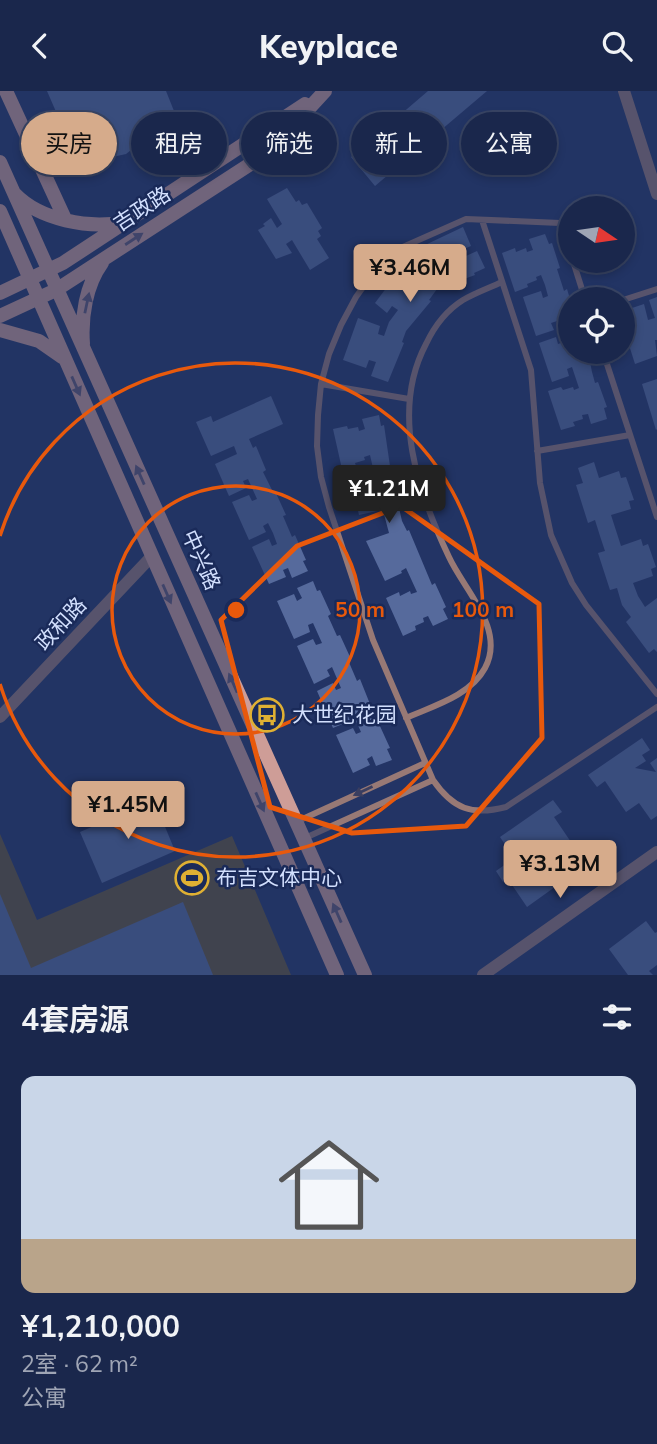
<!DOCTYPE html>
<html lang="zh">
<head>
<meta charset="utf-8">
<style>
	body { margin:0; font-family:Mulish,"Noto Sans SC",sans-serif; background:#232f53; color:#f1f3f6; height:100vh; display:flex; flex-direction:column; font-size:26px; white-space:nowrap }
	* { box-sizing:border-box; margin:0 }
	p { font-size:23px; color:#9fa5b5 }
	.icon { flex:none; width:38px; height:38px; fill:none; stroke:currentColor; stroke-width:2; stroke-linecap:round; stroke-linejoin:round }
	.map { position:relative; height:884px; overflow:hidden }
	.drawer { display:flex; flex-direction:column; background:#1a274c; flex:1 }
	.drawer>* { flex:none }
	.guide { position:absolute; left:21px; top:21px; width:616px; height:63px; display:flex; gap:14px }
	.needle { width:46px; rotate:103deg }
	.buttons { position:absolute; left:558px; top:105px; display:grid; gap:14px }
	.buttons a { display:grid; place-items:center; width:77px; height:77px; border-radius:50%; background:#1a274c; box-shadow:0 4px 10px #0003,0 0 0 2px #384464; font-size:35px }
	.price { position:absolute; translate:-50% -60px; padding:0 16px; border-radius:7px; background:#d6ab8b; color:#111; font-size:23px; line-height:46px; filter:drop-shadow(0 2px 4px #0008) }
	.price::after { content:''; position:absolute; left:50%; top:42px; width:21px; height:16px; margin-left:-10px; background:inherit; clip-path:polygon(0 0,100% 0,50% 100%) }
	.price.selected { background:#222; color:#fff }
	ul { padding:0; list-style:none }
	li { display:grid; align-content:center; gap:14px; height:371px; padding:0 21px }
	li span { display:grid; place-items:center; height:217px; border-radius:14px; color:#555 }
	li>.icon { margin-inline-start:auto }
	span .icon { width:126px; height:126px; fill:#fffc; stroke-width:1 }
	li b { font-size:30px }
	h2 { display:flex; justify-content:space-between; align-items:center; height:84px; padding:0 21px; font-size:30px }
	.pill { padding:0 24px; border-radius:32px; background:#1a274c; box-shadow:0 4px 10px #0003,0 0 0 2px #384464; font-size:24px; line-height:63px }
	.pill.selected { background:#d6ab8b; color:#111 }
	header { display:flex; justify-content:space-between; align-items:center; height:91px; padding:0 21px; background:#1a274c; font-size:32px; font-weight:800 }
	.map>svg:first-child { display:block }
	.green { fill:#655634 }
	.building { fill:#566a9c }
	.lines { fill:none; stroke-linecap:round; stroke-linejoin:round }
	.lane { stroke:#987975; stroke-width:6 }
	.street { stroke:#987975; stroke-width:12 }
	.secondary { stroke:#ce9d97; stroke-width:14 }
	.oneway { fill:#625872 }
	.oneway2 { fill:#3a3e60 }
	.marked { fill:none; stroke:#e8590c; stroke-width:5; stroke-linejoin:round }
	.ring { fill:none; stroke:#e8590c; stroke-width:3.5 }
	.labels { text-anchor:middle; stroke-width:5; stroke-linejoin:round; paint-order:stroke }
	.street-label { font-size:21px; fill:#d2dffd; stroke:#1a2a59 }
	.poi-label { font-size:21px; fill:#d2dffd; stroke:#1a2a59; text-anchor:start }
	.centre { fill:#e8590c; stroke:#1a2a59; stroke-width:3.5 }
	.ring-label { font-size:21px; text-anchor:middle; font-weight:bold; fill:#e8590c; stroke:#1a2a59; stroke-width:5; stroke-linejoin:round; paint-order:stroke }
</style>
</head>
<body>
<header><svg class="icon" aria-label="back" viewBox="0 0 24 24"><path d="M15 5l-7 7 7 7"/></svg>Keyplace<svg class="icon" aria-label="search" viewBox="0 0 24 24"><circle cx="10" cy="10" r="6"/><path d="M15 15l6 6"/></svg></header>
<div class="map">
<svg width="657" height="884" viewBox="0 0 657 884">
	<rect width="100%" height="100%" fill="#233465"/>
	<path class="green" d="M0,743l37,86 195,-84 59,139h-291z"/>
	<path class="building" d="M47,0h119l12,30 -33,14 -5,8 -14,11 -9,2h-17l-16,-8 -11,-14 -6,3z
		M428,0h59l-112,95 -24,-29z
		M287,97l9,14 3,-2 3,5 5,-2 15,25 -4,3 3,5 -4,3 12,19 -19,12 -18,-30 -6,4 6,9 -16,6 -18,-29 7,-4 -2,-2 8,-6 6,10 5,-4 -15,-25z
		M463,136l8,19 -7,3 2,7 11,-5 8,17 -11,5 1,2 -38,14 -8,11 2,1 -25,30 -4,11 2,1 -16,39 -17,-6 5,-14 -7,-2 -3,8 -23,-8 15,-42 22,8 -2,8 6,2 5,-14 9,-12 -6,-4 -5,7 -12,-10 27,-36 12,10 -5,7 6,4 9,-11 9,6 -5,-10 14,-6 -3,-6 -8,3 -8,-18z
		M545,143l4,10 3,-1 8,25 -3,1 7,22 3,-2 3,10v53h18l4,20 3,11 3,-1 9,25 -3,1 3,11 -16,5 -3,-10 -6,1 1,4 -10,3 2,4 -14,4 -13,-39 13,-4 2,3 10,-3 1,3 5,-2 -7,-21 -5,2 2,7 -17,6 -13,-39 17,-6 2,7 6,-2 -7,-21 -6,2 3,7 -18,6 -13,-39 18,-6 2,7 5,-2 -3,-11 -4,-10 -5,2 1,3 -10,4 1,3 -13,5 -13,-39 13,-5 1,4 10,-4 1,4 6,-2 -4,-11z
		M657,206v43h-2l2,16 -22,8 -12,-38v-15l21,-7 4,16 7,-2 -6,-18z
		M657,288v50l-1,1 -14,-46z
		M271,305l12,28 -34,15 4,9 3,-2 10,24 -3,2 10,20 2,-1 11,24 -3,1 9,21 3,-2 11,25 -3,1 5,10 -16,7 -4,-10 -5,2 3,7 -17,7 -17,-37 17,-8 3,7 5,-2 -4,-11 -5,-10 -5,3 3,6 -17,8 -17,-38 17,-7 3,6 5,-2 -9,-20 -5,2 3,7 -17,8 -14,-32 22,-10 -3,-8 -23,10 -15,-34 15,-6 2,6z
		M379,324l2,11 3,-1 7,48h3l6,26h-3l5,22 5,10 2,-1 23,55 3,-2 11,24 -3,2 5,10 -15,7 -5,-10 -5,2 1,4 -9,4 1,4 -13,6 -17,-38 13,-6 1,4 10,-5 1,3 6,-2 -11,-24 -5,3 1,2 -17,8 -19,-40 23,-8 -8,-30 -6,1 2,7 -18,4 -9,-40 18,-4 2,7 5,-1 -5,-22 -6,2 1,3 -10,3 1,3 -14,3 -9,-40 14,-3 1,3 10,-2 1,4 6,-2 -3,-10z
		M594,371l5,16 20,-7 2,7 5,-1 8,23 -5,1 2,8 -20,6 10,31 20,-7 2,7 5,-2 8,23 -5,2 2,7 -20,7 5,13 7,11 12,-9v54l-3,-3 -5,4 -23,-31 5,-5 -9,-12 -5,-17 -7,2 -12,-37 7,-2 -5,-15 -5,-16 -7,3 -12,-38 7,-2 -5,-15z
		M313,490l4,10 3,-1 11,24 -3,2 9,20 3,-1 11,24 -3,1 9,21 3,-2 10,25 -2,1 4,10 5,10 2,-1 11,24 -3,1 5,11 -16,6 -4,-10 -5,3 3,6 -17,8 -17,-38 17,-7 3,6 5,-2 -9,-20 -5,2 3,7 -17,7 -16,-37 16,-8 3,7 5,-2 -9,-21 -5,3 3,6 -16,8 -17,-38 16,-7 3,6 6,-2 -9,-20 -5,2 2,7 -16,7 -17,-38 17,-7 3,7 5,-3 -5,-10z
		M642,647l8,12 -8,5 4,6 -11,7 21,4 -6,-9 7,-5v58l-6,4 -12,-17 -13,9 -21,-31 -8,6 -9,-12z
		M154,709l21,51 -73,32 -22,-51z
		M553,709l9,12 -8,5 21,31 -14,9 12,17 -46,33 -19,-28 -5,3 -7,-11 24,-17 7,9 3,-21 -10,7 -4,-6 -8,6 -8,-12z
		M0,803l31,74 152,-66 30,73h-213z
		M646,830l9,12 2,-1v33l-8,6 4,4h-25l-19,-26z"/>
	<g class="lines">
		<path class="lane" d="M482,129l49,150 9,113 11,52 21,48 14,22 71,89
			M570,163l-10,-31 -94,-4 -70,31 -22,22 -18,25 -15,28 -12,29 -8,30 -3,31 -1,31 4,31 8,30 44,133 60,140c20,29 39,36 73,27l151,-100
			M573,170l12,38
			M623,209l34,-11
			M603,261l54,165
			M321,293l88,15
			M537,360l93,-16
			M406,627c27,-12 64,-22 79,-50 21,-39 -21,-78 -36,-111 -31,-65 -59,-145 -23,-213 8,-17 21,-34 37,-44 12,-7 26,-12 39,-18
			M296,731l129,-59
			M305,747l128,-58"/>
		<path class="street" d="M624,0l33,103
			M0,626l151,-160
			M483,884l174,-123"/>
		<path class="secondary" d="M6,0l59,128
			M0,71l365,813
			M15,103c25,26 74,35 109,28
			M0,120l337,764
			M0,202l63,-30 242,-159
			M0,225l56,-26 213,-138 56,-61
			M0,239l39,11 23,16
			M83,253c-2,-27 3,-59 19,-81"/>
	</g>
	<defs><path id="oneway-solid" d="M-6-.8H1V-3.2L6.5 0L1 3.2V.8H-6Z" transform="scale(1.75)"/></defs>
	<g class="oneway">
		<use href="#oneway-solid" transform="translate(134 148) rotate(-33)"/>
		<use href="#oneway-solid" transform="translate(87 212) rotate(-78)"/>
		<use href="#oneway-solid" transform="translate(76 295) rotate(66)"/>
		<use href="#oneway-solid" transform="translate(140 384) rotate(-114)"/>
		<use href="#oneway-solid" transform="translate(167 503) rotate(66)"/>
		<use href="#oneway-solid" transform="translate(233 592) rotate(-114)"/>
		<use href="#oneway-solid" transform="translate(260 711) rotate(66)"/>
		<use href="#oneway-solid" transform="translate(337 822) rotate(-114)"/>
	</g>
	<use class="oneway2" href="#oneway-solid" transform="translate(363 700) rotate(155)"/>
	<path d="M0 0H657V884H0ZM401,415l138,98 3,134 -76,88 -114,7 -82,-26 -49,-187 76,-74z" fill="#233465" fill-opacity=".55" fill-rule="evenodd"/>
	<path class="marked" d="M401,415l138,98 3,134 -76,88 -114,7 -82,-26 -49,-187 76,-74z"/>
	<g class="ring">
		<circle cx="236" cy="519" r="124"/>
		<path d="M0 445A247 247 0 1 1 0 593"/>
	</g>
	<defs>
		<symbol id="bus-ring" viewBox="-11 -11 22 22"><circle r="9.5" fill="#1a2a59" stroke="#dfb033" stroke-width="1.5"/><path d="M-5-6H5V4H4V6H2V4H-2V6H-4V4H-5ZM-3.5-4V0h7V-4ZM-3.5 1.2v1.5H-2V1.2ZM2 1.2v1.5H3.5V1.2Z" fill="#dfb033"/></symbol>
		<symbol id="stadium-ring" viewBox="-11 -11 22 22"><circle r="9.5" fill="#1a2a59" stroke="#dfb033" stroke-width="1.5"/><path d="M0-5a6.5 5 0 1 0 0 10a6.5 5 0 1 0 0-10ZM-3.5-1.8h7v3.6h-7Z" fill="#dfb033"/></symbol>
	</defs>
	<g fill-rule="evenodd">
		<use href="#bus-ring" x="248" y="605" width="38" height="38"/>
		<use href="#stadium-ring" x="173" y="768" width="38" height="38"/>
	</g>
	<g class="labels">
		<g class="street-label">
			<text transform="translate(142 118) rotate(-33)" y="7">吉政路</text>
			<text transform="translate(201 469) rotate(66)" y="7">中兴路</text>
			<text transform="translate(61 533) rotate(-47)" y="7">政和路</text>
		</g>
		<g class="poi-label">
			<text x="292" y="631">大世纪花园</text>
			<text x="216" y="794">布吉文体中心</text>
		</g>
	</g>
	<circle cx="236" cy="519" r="10" class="centre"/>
	<g class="ring-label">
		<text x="360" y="526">50 m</text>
		<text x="483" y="526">100 m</text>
	</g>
</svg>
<div class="buttons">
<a><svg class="needle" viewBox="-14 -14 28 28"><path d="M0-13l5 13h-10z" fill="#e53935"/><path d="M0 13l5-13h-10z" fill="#9fa5b5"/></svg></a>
<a><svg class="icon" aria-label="locate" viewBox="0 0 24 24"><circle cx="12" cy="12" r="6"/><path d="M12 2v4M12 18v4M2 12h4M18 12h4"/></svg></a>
</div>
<b class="price" style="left:410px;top:213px">¥3.46M</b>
<b class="price selected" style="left:389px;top:434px">¥1.21M</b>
<b class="price" style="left:128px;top:750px">¥1.45M</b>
<b class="price" style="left:560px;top:809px">¥3.13M</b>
<div class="guide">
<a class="pill selected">买房</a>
<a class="pill">租房</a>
<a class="pill">筛选</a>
<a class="pill">新上</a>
<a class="pill">公寓</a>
</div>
</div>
<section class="drawer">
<h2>4套房源<svg class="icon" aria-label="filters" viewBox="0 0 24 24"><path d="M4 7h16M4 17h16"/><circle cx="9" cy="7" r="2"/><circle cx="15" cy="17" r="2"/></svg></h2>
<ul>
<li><span style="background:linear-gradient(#c9d6e8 75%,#b9a48a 0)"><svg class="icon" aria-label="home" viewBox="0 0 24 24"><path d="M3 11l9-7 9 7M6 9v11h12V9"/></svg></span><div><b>¥1,210,000</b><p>2室 · 62 m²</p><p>公寓</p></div></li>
</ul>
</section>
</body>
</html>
